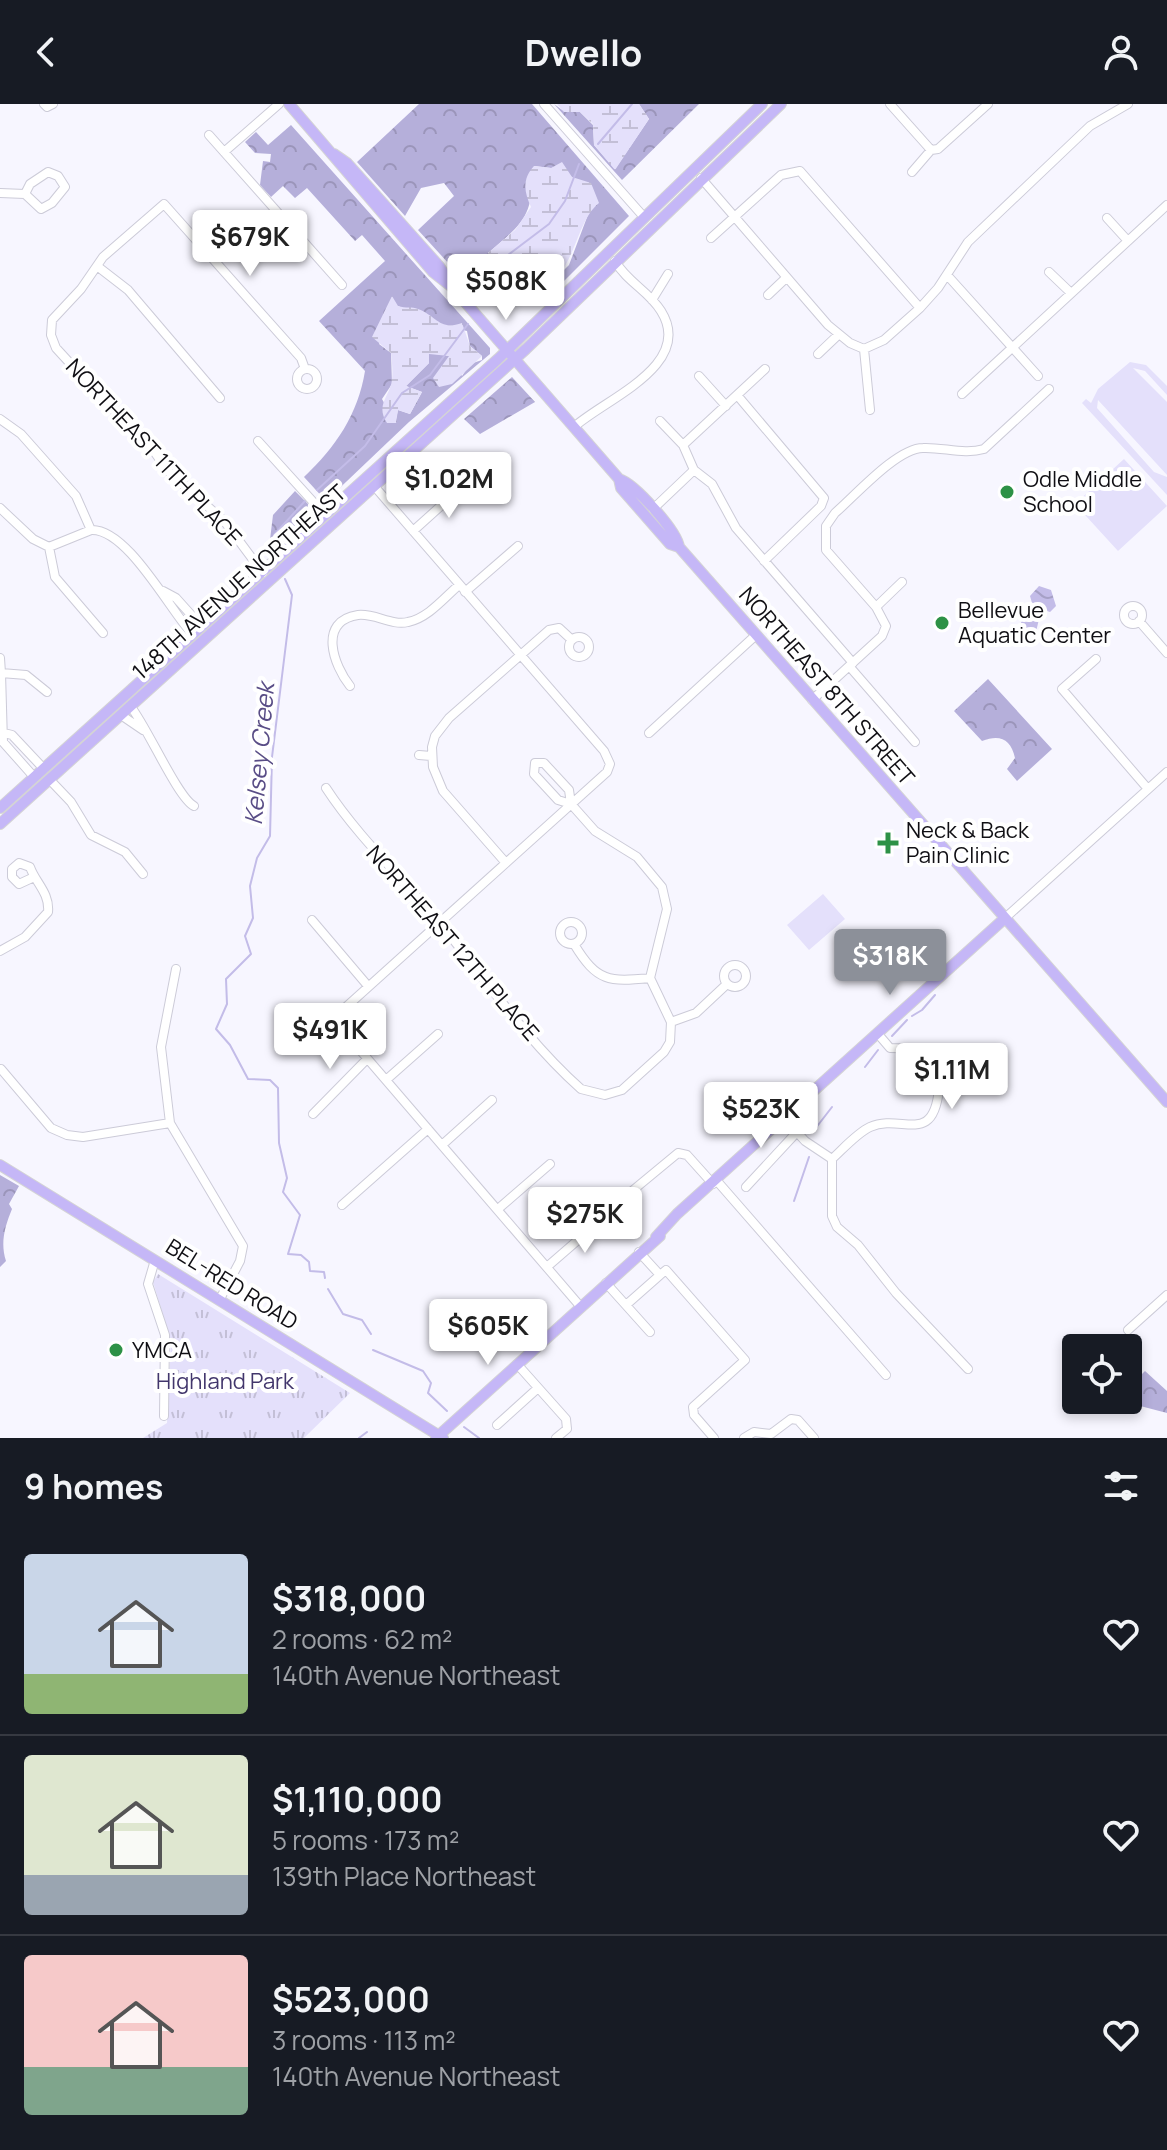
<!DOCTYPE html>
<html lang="en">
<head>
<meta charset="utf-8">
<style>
	body { margin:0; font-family:Manrope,sans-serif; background:#20242c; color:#f1f3f6; height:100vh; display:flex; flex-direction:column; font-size:30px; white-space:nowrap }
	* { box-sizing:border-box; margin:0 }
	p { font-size:26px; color:#9ea1a6 }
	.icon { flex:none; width:44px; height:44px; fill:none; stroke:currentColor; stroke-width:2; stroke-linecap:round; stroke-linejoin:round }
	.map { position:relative; height:1334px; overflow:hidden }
	.side { display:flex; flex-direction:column; background:#171b24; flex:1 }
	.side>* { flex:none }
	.tools { position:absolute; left:1062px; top:1230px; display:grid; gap:16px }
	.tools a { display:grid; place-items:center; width:80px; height:80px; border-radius:8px; background:#171b24; box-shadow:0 4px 12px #0003; font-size:40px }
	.price { position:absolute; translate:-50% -68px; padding:0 18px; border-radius:8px; background:#fff; color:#222; font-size:26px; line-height:52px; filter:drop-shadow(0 2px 4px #0008) }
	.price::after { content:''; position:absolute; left:50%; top:48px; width:24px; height:18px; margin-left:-12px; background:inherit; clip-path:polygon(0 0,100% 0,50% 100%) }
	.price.current { background:#8c9099; color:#fff }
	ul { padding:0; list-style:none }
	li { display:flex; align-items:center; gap:24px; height:200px; padding:0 24px }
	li+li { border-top:2px solid #363941 }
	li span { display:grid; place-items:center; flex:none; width:224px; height:160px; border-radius:8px; color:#555 }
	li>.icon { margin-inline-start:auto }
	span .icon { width:96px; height:96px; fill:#fffc; stroke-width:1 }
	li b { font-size:34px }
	h2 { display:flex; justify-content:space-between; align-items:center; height:96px; padding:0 24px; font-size:34px }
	header { display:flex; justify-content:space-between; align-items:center; height:104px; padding:0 24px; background:#171b24; font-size:36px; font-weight:700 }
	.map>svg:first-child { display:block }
	.green { fill:#e4e0fb }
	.forest { fill:url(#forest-crowns); fill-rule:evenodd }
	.wetland { fill:url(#wetland-marsh) }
	.park { fill:url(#park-tufts) }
	.water { fill:url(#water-waves) }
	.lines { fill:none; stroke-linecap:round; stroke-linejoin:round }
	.stream { stroke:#c3bce8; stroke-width:2 }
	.minor-casing { stroke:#cccbd8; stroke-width:10 }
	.major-casing { stroke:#d4d4d5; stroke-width:12 }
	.minor { stroke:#fff; stroke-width:8 }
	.major { stroke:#c5b7f7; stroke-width:10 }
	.poi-dot { fill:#2d9146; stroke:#fff; stroke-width:3 }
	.labels { text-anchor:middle; stroke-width:8; stroke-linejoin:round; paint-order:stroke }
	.street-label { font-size:22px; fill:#100f14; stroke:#fff }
	.poi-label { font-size:22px; fill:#100f14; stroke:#fff; text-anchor:start }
	.park-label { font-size:22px; fill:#42366c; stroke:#fff }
	.water-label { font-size:24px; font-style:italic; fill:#594d86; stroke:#fff }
</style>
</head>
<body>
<header><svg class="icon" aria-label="back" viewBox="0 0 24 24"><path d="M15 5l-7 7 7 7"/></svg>Dwello<svg class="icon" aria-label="person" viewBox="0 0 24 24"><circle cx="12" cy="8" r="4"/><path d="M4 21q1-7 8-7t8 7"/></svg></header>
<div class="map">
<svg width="1167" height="1334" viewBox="0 0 1167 1334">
	<defs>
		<pattern id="forest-crowns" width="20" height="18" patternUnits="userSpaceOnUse" patternTransform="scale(2)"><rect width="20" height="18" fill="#b5afda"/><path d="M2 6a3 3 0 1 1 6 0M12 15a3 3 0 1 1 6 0" fill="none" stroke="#9b95ba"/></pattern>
		<pattern id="wetland-marsh" width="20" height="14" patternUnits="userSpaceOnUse" patternTransform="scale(2)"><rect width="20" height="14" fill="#e4e0fb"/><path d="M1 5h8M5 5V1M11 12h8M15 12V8" fill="none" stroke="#c3bfd6"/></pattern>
		<pattern id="park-tufts" width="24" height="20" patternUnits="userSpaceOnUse" patternTransform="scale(2)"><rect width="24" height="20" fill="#e4e0fb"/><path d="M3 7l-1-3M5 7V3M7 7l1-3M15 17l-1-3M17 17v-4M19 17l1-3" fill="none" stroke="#c3bfd6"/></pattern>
		<pattern id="water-waves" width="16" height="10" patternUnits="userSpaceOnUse" patternTransform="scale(2)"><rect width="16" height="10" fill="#c3bce8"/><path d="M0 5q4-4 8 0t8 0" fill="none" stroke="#a6a0c6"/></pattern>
	</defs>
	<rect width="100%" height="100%" fill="#f7f6ff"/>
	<path class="green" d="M1130,258l16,3 21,21v9l-22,-24 -12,-3 34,34v73l-69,-75 -1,8 57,64 13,5v18l-85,-92 4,-4 5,4 7,-14z
		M1124,355l43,47 -49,45 -43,-47z
		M823,790l22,25 -36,31 -22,-25z"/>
	<path class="forest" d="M419,0h113l97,112 -86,86 -28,-31 -33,29 -64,-70 36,-34 -10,-13 -23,5 -16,28 -48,-54zM534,62l17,2 21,9 17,35 -20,53 -20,20h-5l-24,-19 -10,1 -22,-14c39,-33 43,-36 46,-87z
		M554,0l11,8h15l13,13 1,20 21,24 34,-50 -10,-15h60l-77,76z
		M291,21l199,223v6l-81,68 -83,79 -22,-24c32,-30 54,-63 61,-106l-46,-50 66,-60 -23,-26 -7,6 -48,-53 -12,10 -12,-12 -12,11 -11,-12 3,-24 7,1 1,-8 -16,-1 -10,-11 11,-10 12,13zM398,202l42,19 27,6 3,15 12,10v4l-12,4 -8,12 -12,-20 -21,-3v10l-23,23 16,6 -12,22 -12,-4 -3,13 -13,-24 10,-15 -1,-31 -12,-9z
		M512,273l23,25 -55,32 -16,-15z
		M295,387l22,22 -49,43 5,-41z
		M988,575l64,70 -35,32 -10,-12 8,-11c-4,-19 -15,-24 -33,-17l-28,-30z
		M0,1071l19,11 -10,18 3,5c-7,17 -12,34 -6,52l-6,6z
		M1145,1267l22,20v22l-42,-11 3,-14z"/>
	<path class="wetland" d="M557,0h82l10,15 -34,51 -21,-25 -1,-21 -13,-12h-16z
		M562,58l10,15 19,6 8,20c-22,18 -21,55 -49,82h-6l-24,-19 -10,1 -8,7 -10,-1 -4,-20 27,-23 16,-23c-7,-15 -9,-28 3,-41l17,2z
		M392,192l6,10c8,3 14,0 20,3 19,7 21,22 44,14l8,23 12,10 -30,28 -13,3 -6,-9 16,-22 -20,-2v9l-23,23 16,6 -12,22 -12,-4 -2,13h-9c-12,-18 3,-27 5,-43 1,-9 0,-18 -1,-27l-19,-16z"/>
	<path class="park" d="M158,1170l192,119 -46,45h-161l24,-15 4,-82 -18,-59z"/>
	<path class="water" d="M1039,482l12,4 5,16 -6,6 -15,-5 -3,5 7,7 -3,13 -14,10 -5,-12 15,-27 -2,-7z"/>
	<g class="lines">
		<path class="stream" d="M598,40l34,-40
			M479,197l25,-43 45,-34 16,-23 14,-37
			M317,386l48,-44 37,-53 28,-18 38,-51
			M272,444l2,-13 31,-34
			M285,475l7,16 -20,162 -2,79 -13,22 -7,28 3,32 -8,18 6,18 -25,25 1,25 -11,25 14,16 18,34 22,1 8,8 1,55 8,35 -4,14 17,23 -12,39 13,1 8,7 1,9 14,1 1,6
			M912,912l10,-6 13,-15
			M892,932l15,-16
			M865,963l13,-17
			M815,1025l17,-22
			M794,1097l15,-44
			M328,1185l15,25 19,6 9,14
			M373,1246l50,21 8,12 -3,10 19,18
			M464,1323l15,11
			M359,1334l8,-6"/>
		<defs>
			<path id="minor" d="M44,0l3,3 6,-3
				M544,0l99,112
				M890,0l41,46
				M209,31l133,150
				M224,48l55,-48
				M48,68l10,4 7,11 -13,16 -11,6 -16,-15 5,-10z
				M912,68l19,-22 7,-1 50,-45
				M701,74l127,147 22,18 14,6 6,61
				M0,89l25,1
				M1107,114l21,23
				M711,134l70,-63 19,-4 120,137
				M97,162l31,24 92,108
				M1049,168l22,21
				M947,171l91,101
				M768,191l18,-17
				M652,196l16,-26
				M864,245l20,-9 36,-32 18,-20 30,-46 122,-116 38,-22
				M818,250l20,-19
				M297 275a10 10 0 1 1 20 0a10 10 0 1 1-20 0Z
				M699,272l27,30
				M962,290l205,-189
				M737,291l87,103 -3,8 -57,55
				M0,315l21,15 55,62 15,34c36,-2 78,79 102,105
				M660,317l23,24 11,25 18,14 24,44 117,135
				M574,323c31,-28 121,-62 87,-116 -12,-20 -34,-29 -46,-50
				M258,337l67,74
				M683,341l82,-76
				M375,383l229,264 6,13 -3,8 -261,235 -4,16 6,13 232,270
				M0,404l33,31 16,8 6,30 48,56
				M653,405l41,-39
				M413,427l51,-46
				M49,443l42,-17
				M263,469l-38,-51 -58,-52 -25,-36 -31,-26 -55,-60 -5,-13 1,-15 29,-31 22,-32 61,-53 137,154 4,11
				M163,487l13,7 26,29
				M465,488l53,-46
				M1124 511a9 9 0 1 1 18 0a9 9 0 1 1-18 0Z
				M876,503l-50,-57v-24l9,-13c20,-17 62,-65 88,-65 20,-1 41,7 61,1l65,-60
				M1139,517l28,32
				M569 543a10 10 0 1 1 20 0a10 10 0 1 1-20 0Z
				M0,554l1,15 25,2 21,17
				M1096,555l-34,30 86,100
				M849,562l66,76
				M1,569l2,69 31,35
				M350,582c-16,-20 -33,-65 8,-71 17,-2 33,11 50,7 20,-4 36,-24 51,-37
				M812,596l70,-64 4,-10 -10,-19 26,-25
				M131,603c16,20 47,91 63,99
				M121,611l22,15
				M0,628l12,3 32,34
				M649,629l107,-98
				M419,651l12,1
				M50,676l21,22 20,33 34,17 18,22
				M326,684c34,52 80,93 119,141 43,54 84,114 136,160l24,6 17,-5 42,-38 6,-10 1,-20 25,-9 31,-29
				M571,700l-13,-4 -24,-26 1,-11h9l25,27 2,14 24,27 42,26 25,30 5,22 -17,69 21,44
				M506,759l-63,-72 -10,-24 -1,-20 3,-11 14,-18 100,-88 10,-2 13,12
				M1004,815l163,-147
				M312,816l56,66
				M560 829a11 11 0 1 1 22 0a11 11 0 1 1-22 0Z
				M574,840c23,38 35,38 76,34
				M0,847l25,-14 23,-25c2,-19 -13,-30 -18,-45l-11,-4 -7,6v8l7,7 13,-6
				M724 872a11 11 0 1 1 22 0a11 11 0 1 1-22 0Z
				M176,865l-15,78 9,76 73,123 -3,15 -20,38
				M1,965l50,59 16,7 16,2 87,-14
				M386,976l52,-46
				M313,1010l54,-55
				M785,1015l20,22 27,18v57l5,11 21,18 38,48 72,76
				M442,1041l50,-45
				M832,1055c11,-10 25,-26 38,-32 32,-14 63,20 69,-38 2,-14 2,-24 -5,-36l-9,-4 -35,-1 -12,-14
				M717,1077l169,194
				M746,1083l51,-55
				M626,1092l52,-43 9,2 26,29
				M342,1101l86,-76
				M498,1105l52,-45
				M639,1148l21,23 6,-5 79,90 -52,47 1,8 20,23
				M155,1156l-7,24 17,51 -1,81
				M548,1162l53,-46
				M606,1179l44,49
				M626,1201l34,-30
				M1128,1226l39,-35
				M517,1260l49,55 1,10 -11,9
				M497,1321l41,-37
				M744,1334l10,-6 17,2 20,-15 7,1 16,18"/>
			<path id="major" d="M289,0l144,168 19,15 167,192c16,5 58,52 60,68
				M334,50l13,9 92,103 10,16
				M619,375l2,9 49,56 9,3 488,555
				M0,704l498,-449 264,-255
				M0,720l526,-475 255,-245
				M0,1061l443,273
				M656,1133l21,-23 327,-295
				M436,1334l224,-202"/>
		</defs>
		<use href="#minor" class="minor-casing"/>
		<use href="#major" class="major-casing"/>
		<use href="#minor" class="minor"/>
		<use href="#major" class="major"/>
	</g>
	<g class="poi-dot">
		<circle cx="1007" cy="388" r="8"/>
		<circle cx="942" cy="519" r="8"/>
		<path d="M884 727h8v8h8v8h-8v8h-8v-8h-8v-8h8z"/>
		<circle cx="116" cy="1246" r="8"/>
	</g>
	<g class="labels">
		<g class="street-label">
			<text transform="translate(154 348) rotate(47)" y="8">NORTHEAST 11TH PLACE</text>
			<text transform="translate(239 478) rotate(-42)" y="8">148TH AVENUE NORTHEAST</text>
			<text transform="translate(827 582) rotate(49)" y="8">NORTHEAST 8TH STREET</text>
			<text transform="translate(453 839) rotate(49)" y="8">NORTHEAST 12TH PLACE</text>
			<text transform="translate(232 1180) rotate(32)" y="8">BEL-RED ROAD</text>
		</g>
		<g class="poi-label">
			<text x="1023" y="383">Odle Middle<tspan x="1023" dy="25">School</tspan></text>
			<text x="958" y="514">Bellevue<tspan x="958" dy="25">Aquatic Center</tspan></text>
			<text x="906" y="734">Neck &amp; Back<tspan x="906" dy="25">Pain Clinic</tspan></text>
			<text x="132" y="1254">YMCA</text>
		</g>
		<g class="park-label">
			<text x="225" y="1285">Highland Park</text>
		</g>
		<g class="water-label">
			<text transform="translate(260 650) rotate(-85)" y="8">Kelsey Creek</text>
		</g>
	</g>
</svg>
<div class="tools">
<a><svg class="icon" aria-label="locate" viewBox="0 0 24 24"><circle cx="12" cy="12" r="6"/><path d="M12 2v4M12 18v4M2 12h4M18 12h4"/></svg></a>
</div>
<b class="price" style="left:250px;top:174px">$679K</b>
<b class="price" style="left:506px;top:218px">$508K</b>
<b class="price" style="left:449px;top:416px">$1.02M</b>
<b class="price current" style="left:890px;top:893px">$318K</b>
<b class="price" style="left:330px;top:967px">$491K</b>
<b class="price" style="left:952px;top:1007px">$1.11M</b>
<b class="price" style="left:761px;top:1046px">$523K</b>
<b class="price" style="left:585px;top:1151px">$275K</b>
<b class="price" style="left:488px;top:1263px">$605K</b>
</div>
<section class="side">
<h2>9 homes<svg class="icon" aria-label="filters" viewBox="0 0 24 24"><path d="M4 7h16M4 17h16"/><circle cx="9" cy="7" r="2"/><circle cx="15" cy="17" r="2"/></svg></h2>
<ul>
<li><span style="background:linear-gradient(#c9d6e8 75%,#8fb573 0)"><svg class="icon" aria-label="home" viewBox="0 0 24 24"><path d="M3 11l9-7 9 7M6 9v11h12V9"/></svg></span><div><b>$318,000</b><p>2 rooms · 62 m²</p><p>140th Avenue Northeast</p></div><svg class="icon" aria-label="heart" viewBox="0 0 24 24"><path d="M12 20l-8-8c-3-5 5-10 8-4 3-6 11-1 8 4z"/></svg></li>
<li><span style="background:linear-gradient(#dfe7d0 75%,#9aa5b1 0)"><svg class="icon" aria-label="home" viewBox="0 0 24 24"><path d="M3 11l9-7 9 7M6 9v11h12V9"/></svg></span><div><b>$1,110,000</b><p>5 rooms · 173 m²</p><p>139th Place Northeast</p></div><svg class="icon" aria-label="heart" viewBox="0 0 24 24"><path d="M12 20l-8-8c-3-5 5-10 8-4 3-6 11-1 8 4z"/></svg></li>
<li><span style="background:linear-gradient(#f6c9c9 70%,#7fa58c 0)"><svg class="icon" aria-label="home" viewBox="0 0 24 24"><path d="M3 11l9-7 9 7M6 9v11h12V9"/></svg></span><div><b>$523,000</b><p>3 rooms · 113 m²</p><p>140th Avenue Northeast</p></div><svg class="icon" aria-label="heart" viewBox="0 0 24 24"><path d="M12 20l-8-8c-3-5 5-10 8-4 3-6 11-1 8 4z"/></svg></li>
</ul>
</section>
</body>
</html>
